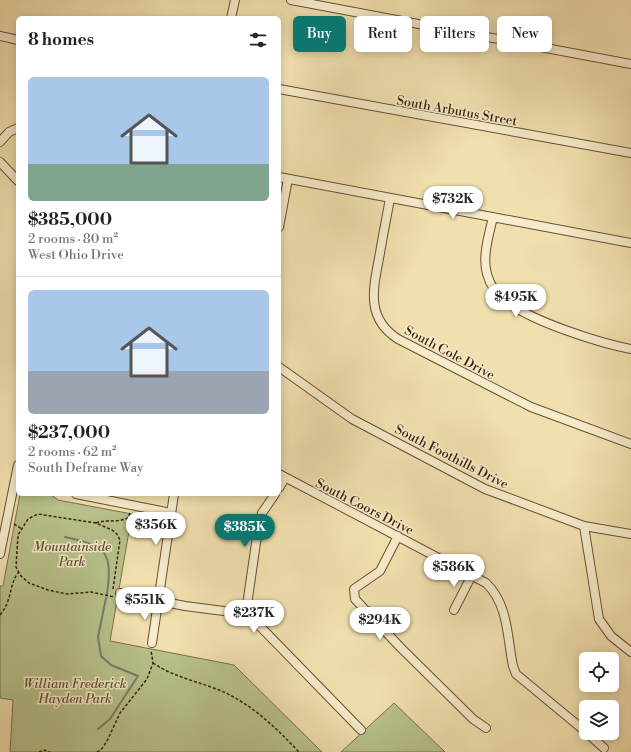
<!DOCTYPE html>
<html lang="en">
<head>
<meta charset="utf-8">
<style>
	body { margin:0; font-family:"Libre Bodoni",serif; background:#f2f2f2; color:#202124; height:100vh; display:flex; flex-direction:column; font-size:15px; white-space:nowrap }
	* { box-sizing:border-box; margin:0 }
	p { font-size:13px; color:#757577 }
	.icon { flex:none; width:22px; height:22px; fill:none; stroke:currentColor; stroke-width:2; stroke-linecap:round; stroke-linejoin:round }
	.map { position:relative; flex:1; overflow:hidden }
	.side { position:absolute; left:16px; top:16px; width:265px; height:480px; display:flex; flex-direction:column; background:#fff; border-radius:6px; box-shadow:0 2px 10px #0003 }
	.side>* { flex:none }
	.banner { position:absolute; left:293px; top:16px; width:278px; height:36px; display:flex; gap:8px }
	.fabs { position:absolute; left:579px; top:652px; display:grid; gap:8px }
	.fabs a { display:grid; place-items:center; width:40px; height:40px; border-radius:6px; background:#fff; box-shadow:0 2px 10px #0003; font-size:20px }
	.price { position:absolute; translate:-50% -34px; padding:0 9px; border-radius:14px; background:#fff; color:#222; font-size:13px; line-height:26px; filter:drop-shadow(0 1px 2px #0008) }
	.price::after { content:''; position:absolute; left:50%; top:24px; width:12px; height:9px; margin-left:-6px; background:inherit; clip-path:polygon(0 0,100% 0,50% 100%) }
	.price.active { background:#0f766e; color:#fff }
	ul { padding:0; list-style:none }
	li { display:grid; align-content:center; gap:8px; height:212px; padding:0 12px }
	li+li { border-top:1px solid #e0e0e0 }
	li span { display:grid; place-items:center; height:124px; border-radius:6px; color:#555 }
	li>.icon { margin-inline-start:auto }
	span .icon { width:72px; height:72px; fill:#fffc; stroke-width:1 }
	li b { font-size:17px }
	h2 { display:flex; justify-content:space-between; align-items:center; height:48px; padding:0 12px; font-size:17px }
	.tag { padding:0 14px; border-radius:6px; background:#fff; box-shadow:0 2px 10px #0003; font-size:14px; line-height:36px }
	.tag.active { background:#0f766e; color:#fff }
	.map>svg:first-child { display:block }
	.green { fill:#b8c28b; stroke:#7a704c }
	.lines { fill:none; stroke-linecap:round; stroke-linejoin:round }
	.stream { stroke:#767c71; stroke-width:2 }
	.minor-casing { stroke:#684e34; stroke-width:10 }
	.path { stroke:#3b1d0c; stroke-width:1.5; stroke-dasharray:3 2; stroke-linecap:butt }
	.minor { stroke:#f6ebca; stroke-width:8 }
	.labels { text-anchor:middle; stroke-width:3; stroke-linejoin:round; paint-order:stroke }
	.street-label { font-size:13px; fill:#3b1d0c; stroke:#f6ebca }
	.park-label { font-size:13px; font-style:italic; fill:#604f32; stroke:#f6ebca }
</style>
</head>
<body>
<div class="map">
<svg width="631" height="752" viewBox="0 0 631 752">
	<rect width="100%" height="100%" fill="#f1e0ae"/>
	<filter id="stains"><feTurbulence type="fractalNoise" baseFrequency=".005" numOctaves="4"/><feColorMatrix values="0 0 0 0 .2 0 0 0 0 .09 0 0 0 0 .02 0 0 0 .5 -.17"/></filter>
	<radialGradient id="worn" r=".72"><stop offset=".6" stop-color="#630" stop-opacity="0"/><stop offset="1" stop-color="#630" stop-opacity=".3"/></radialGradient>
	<path class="green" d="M20,494h30l8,6 74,14 -22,127 124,24 88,87h-312l3,-52 -13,-2v-112h3z
		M394,703l51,49h-104z"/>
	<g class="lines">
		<path class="stream" d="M65,537c41,9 48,14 42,57
			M98,729l12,-10 28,-43 -27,-11 -10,-9 -3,-19 8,-39"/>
		<defs>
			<path id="minor" d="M291,0l340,64
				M231,18l4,-18
				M0,36l18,4
				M279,89l352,64
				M0,142l9,-10 9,-4
				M0,162l18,19
				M279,177l352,66
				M390,198c-3,18 -7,36 -10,55 -6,33 -16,64 18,86l133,68 100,37
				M493,217c-4,18 -11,39 -6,57 3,11 10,21 19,27 25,20 93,42 125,48
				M279,227l9,-48
				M279,367l73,52 133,70 99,37 47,8
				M279,474l207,109c23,22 21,55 27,83l3,8 70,58
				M279,488l6,-10
				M76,494l95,19
				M584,526l15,93 12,17 20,16
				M398,536l-18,35 -26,18 1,10 45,48 73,72 13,9
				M0,554l18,-89
				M120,593l65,13 54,7 7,-1 115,118
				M454,610l18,-35
				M246,612l13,-90 3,-9 13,-19
				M152,643l22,-149
				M587,733l17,15"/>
		</defs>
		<use href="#minor" class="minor-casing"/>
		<path class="path" d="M96,523c11,-4 21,0 32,-5l2,-5
			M14,524l8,5
			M113,589l7,-49 -3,-6 -5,-4 -16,-7 -58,-9 -10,5 -10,16 -2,32 4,8 9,8 19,7 19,4 24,-2 23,5
			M0,615c13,-16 8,-28 18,-42
			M153,663c22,15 49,19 73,30 30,15 51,36 73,59
			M39,752l5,-2 6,2
			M97,752l4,-2 6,-9 13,-28 27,-34 6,-16 -2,-13"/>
		<use href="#minor" class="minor"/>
	</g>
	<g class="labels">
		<g class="street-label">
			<text transform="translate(457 110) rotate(10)" y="5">South Arbutus Street</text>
			<text transform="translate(450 352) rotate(28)" y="5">South Cole Drive</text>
			<text transform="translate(452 456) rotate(27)" y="5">South Foothills Drive</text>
			<text transform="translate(365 506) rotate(27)" y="5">South Coors Drive</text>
		</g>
		<g class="park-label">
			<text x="72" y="551">Mountainside<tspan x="72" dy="15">Park</tspan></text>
			<text x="75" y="688">William Frederick<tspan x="75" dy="15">Hayden Park</tspan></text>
		</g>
	</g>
	<rect width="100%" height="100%" filter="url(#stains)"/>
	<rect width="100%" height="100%" fill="url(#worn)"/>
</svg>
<div class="fabs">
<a><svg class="icon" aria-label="locate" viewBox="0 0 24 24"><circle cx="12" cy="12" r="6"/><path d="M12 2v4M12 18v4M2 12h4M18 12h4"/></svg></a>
<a><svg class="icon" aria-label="layers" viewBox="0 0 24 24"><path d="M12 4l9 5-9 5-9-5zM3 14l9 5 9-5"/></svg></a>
</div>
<b class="price" style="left:453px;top:220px">$732K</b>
<b class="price" style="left:516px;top:318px">$495K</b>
<b class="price" style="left:156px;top:546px">$356K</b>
<b class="price active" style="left:245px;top:548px">$385K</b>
<b class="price" style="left:454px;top:588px">$586K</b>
<b class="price" style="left:145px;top:621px">$551K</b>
<b class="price" style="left:254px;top:634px">$237K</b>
<b class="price" style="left:380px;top:641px">$294K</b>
<div class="banner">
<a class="tag active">Buy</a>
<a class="tag">Rent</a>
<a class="tag">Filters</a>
<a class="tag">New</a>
</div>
<section class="side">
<h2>8 homes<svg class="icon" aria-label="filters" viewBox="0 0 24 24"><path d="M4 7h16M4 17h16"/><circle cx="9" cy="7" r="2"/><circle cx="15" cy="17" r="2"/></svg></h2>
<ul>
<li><span style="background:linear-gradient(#a9c7e8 70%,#7fa58c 0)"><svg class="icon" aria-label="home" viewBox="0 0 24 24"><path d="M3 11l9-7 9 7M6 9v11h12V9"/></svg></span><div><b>$385,000</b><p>2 rooms · 80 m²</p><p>West Ohio Drive</p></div></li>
<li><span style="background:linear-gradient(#a9c7e8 65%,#9aa5b1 0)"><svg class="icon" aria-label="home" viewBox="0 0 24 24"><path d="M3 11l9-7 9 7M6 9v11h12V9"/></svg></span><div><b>$237,000</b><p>2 rooms · 62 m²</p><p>South Deframe Way</p></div></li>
</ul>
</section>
</div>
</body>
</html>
